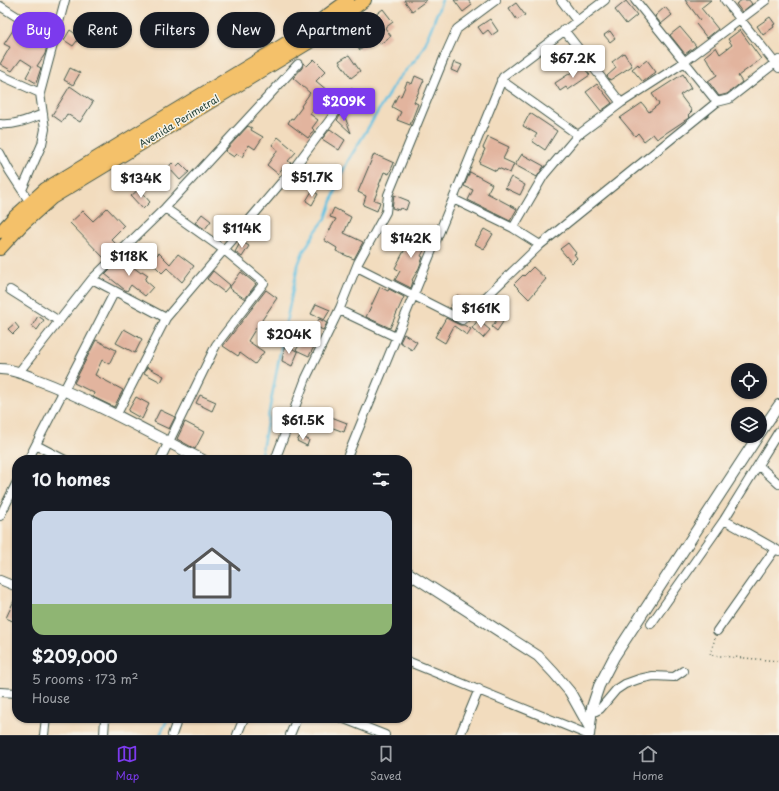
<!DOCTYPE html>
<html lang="en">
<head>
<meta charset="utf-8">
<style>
	body { margin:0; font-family:"Playpen Sans",sans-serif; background:#242831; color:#f1f3f6; height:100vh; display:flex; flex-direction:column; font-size:15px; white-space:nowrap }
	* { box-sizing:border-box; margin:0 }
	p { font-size:13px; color:#9ea1a6 }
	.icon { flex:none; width:22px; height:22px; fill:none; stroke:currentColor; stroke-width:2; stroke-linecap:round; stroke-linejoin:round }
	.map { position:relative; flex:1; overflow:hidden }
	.drawer { position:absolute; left:12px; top:455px; width:400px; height:268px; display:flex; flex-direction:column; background:#171b24; border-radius:16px; box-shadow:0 1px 3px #0004 }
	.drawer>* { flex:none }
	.banner { position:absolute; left:12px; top:12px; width:400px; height:36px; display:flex; gap:8px }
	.tools { position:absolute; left:731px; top:363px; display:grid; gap:8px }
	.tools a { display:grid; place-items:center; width:36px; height:36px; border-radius:50%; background:#171b24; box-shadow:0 1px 3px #0004; font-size:20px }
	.price { position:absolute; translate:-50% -34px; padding:0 9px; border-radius:4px; background:#fff; color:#222; font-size:13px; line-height:26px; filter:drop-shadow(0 1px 2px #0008) }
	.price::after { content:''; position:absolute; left:50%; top:24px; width:12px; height:9px; margin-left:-6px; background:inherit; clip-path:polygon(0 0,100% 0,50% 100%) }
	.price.active { background:#7c3aed; color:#fff }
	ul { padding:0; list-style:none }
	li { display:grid; align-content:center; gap:8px; height:212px; padding:0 20px }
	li+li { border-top:1px solid #363941 }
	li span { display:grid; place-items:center; height:124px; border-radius:12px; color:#555 }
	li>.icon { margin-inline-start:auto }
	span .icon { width:72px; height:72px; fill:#fffc; stroke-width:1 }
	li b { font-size:17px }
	h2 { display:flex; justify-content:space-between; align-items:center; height:48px; padding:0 20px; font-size:17px }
	.pill { padding:0 14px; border-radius:18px; background:#171b24; box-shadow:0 1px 3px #0004; font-size:14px; line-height:36px }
	.pill.active { background:#7c3aed; color:#fff }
	.menu { display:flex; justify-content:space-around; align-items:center; height:56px; border-top:1px solid #363941; background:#171b24; font-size:11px; color:#9ea1a6 }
	.menu a { display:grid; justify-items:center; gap:2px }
	.menu .active { color:#7c3aed }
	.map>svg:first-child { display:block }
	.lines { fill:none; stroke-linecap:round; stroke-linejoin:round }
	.stream { stroke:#63c1e1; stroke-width:2.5 }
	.building { fill:#e2b49e }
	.minor-casing { stroke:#3f5549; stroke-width:10 }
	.tertiary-casing { stroke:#3f5549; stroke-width:12 }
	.primary-casing { stroke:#3f5549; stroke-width:14 }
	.path { stroke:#3f5549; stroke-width:1.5; stroke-dasharray:1 3; stroke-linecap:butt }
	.minor { stroke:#fff; stroke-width:8 }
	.tertiary { stroke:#fff; stroke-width:10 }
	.primary { stroke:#f4c16a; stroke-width:12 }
	.labels { text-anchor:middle; stroke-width:3; stroke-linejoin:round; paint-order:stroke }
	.street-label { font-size:10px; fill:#1f3d34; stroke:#f7f3e8 }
</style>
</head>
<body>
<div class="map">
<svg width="779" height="735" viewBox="0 0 779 735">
	<rect width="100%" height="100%" fill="#f7f3e8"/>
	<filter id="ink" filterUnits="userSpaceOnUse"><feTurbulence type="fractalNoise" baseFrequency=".025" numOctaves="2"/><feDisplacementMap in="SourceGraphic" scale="8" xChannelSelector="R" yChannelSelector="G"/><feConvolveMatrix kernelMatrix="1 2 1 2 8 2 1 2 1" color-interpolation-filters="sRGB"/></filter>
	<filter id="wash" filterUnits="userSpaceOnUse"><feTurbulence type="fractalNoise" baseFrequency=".012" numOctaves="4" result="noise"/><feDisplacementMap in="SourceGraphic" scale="16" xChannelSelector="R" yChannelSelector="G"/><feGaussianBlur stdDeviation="0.9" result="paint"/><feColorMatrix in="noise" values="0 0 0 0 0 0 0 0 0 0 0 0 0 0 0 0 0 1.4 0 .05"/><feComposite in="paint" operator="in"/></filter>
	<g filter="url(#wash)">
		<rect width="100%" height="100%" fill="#f2dcbe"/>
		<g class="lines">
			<path class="stream" d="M260,460l23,-123 15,-72 5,-13 13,-21 10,-13 15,-43 7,-14 49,-81 21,-23 7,-13 17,-44
				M160,735l8,-17"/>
		</g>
		<g id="blocks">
			<path class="building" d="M404,0h23l-15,11z
				M454,0h14l4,5 -9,7z
				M685,0h26l-10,8 17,21 -11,9 -11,-14 4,-4z
				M742,0h7l3,4 -10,8 -6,-8z
				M626,1l11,14 -11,9 -11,-14z
				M516,3l9,12 -8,5 -8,-12z
				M665,7l7,8 -11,9 -6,-8z
				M383,9l10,13 -8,6 6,8 -11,8 -4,-5 -16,11 -7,-10 4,-3 -4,-5z
				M770,17l5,7 -2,1 1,2 -11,8 -6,-9z
				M490,19l8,12 -6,4 -4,-5 -5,4 -5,-7z
				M17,24l30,22 -2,8 -8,12 4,2 -5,15 -10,-6 6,-11 -11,-7 -9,12 -12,-7 10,-17 -6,-3z
				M680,27l16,19 -11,8 -15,-19z
				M70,30l10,7 -7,9 -9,-6z
				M740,30l21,29 -23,17 4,6 -15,12 -8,2 -11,-15 9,-6 -12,-19 11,-9 4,7 12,-9 -4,-6z
				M610,31l5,7 -5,4 -6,-7z
				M624,53l8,13 -22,14 -3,-4 9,-8 -4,-6z
				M349,55l11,16 -9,7 -12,-17z
				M314,59l12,12 -10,10 18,15 -9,14 -7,-7 -8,11 8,6 -6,8 2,2 -6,8 -20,-15 3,-5 2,1 9,-12 -1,-1 9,-13 -17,-15 9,-10 1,-5 4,3z
				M647,60l9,12 -13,10 -11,-13 6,-5 1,2z
				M454,62l8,3 -4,8 -7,-3z
				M582,66l8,9 -22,15 -2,-3 -6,4 -5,-8 17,-11 1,1z
				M70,68l10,5 -7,12 -9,-5z
				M683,74l8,14 -11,7 12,16 -4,4 2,2 -33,22 -4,-5 -9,7 -6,-8 -3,3 -15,-18 22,-15 7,9 10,-8 -7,-10z
				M415,76l9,4 -10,22 4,2 -8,21 -13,-5 4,-8 -9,-5 6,-12 3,1 6,-14 5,2z
				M597,84l15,19 -11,8 -15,-19z
				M70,86l23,16 -13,20 -13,-8 -5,8 -10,-7z
				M343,112l8,21 -14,-13z
				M530,113l27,18 -12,19 -13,-9 5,-7 -14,-8z
				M248,126l4,2 -1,2 12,7 -8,12 -6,-4 -7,12 -5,-3 -3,3 -9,-6z
				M330,129l15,11 -6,10 -17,-11z
				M278,137l18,15 -8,9 3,2 -5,5 -2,-2 -6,8 -11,-9 11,-15 -6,-5z
				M488,137l21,10 -6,12 11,5 -4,9 -12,-5 -2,3 -17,-8 6,-14 -2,-1z
				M374,154l20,9 -5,11 -5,-2 -5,13h1l-6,15 6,2 -3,9 -14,-6 3,-9 -8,-4z
				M522,154l22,12 -7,11 -22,-12z
				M172,163l4,4 4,-4 9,9 -9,8 -12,-13z
				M470,172l22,12 -5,9 30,16 -7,12 -42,-21 5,-10 -9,-4z
				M511,177l14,8 -5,10 -15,-7z
				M139,189l11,13 -7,7 -12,-13z
				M312,191l6,3 -6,11 -6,-4z
				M394,195l15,6 -3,9 -6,-2 -1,2 -7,-2z
				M107,208l17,18 -13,13 7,7 -13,13 -35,-36 13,-12 10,10z
				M334,208l17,9 -7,16 19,9 -9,17 -18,-8 1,-3 -13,-8 12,-21 -6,-2z
				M202,214l9,7 -6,8 -10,-6z
				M412,226l7,4 -3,7 12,6 -7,13 2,1 -4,11 -7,12 1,1 -2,7 -16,-8 5,-9 -5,-3 17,-32 -4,-2z
				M484,229l9,5 -9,15 -9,-5z
				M241,241l8,5 -7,11 -7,-5z
				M568,243l8,10 -2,1 3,4 -5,5 -12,-14z
				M159,253l11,11 8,-10 16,12 -12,16 -15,-14 -5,5 -12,-12z
				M121,258l20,15 1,-2 6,4 -3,5 8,7 -8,9 -14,-11 -4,6 -2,-1 -20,-16z
				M533,267l13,12 -17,20 -15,-15 9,-9 1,1z
				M213,271l17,14 -6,7 -17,-13z
				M241,272l15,12 -11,15 -16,-11z
				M380,287l8,4 1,-2 15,8 -14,31 -24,-11z
				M266,290l11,8 -15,22 2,2 -5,8 -3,-2 -8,13 16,11 -9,12 -15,-11 -2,3 -15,-10z
				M457,295l8,5 -7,12 -8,-4z
				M316,304l14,6 -6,10 -13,-6z
				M38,316l6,4 -7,10 -5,-4z
				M446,318l14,7h4l7,4 -4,6 -13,-9 -9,17 -10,-6z
				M498,318l5,4 -6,9 -5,-4z
				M319,319l8,4 -4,7 -8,-4z
				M478,320l12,10 -7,8 -11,-10z
				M15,323l4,5 -6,6 -5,-5z
				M124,329l18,10 -7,14 -19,-10z
				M404,334l13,8 -5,8 -12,-8z
				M301,337l14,8 -6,11 -13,-6 4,-6z
				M96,340l20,10 -7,14 -7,-4 -7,15 28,15 -9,17 -21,-10 1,-4 -20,-10z
				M285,344l13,8 -6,14 -10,-5z
				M147,367l17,9 -3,6 -17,-9z
				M200,395l16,7 -4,9 -16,-8z
				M136,397l13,7 -7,15 -14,-8z
				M160,410l15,7 -6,12 -15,-7z
				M321,413l26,10 -3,9 -27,-10z
				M185,422l19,10 -9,17 -18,-10z
				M300,436l9,4 -2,6 -10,-5z
				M17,594v29l-11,-5z"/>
		</g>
	</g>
	<g filter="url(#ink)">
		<use href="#blocks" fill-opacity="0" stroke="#3f5549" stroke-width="1"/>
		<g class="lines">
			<defs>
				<path id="minor" d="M561,0l16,21
					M635,0l82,102
					M725,0l54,68
					M0,6l54,34
					M564,30l57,73
					M0,75l40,18
					M501,80l77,55
					M0,124c14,2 30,-5 43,-10
					M0,153l9,17 13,20
					M453,199l60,29 27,17
					M30,203l-8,-13 20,-46 3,-15 -5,-36 25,-93
					M513,228l31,-53 34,-40 43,-32 59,-38 86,-65
					M357,267l105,53 78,-75 177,-143 12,-3 50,-39
					M92,279l74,39
					M10,290l49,31
					M339,310l57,27
					M19,372l73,-93 73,-71 133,-144
					M116,416l50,-98 131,-154 53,-71
					M36,445l29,15
					M28,460l87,-169
					M160,460l56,-115 48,-62 -40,-33 -59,-42
					M275,460l31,-82 34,-70 18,-45 28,-51 2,-17 56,-137 13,-29 39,-29
					M346,460l157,-383 102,-77
					M758,465l21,19
					M0,516l17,-34
					M724,520l55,31
					M0,580l17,7
					M651,624l73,-104 55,-89
					M717,631l58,-82
					M407,661l182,74
					M0,692l17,1
					M592,713l8,-4 16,-19 9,-6 14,-5 14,-3 21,1 9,-6
					M342,718l43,17
					M44,735l2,-17
					M104,735l1,-17
					M172,735l6,-17
					M237,735l7,-17
					M290,735l7,-17
					M460,735l19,-46"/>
				<path id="tertiary" d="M0,369c13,0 26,6 38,11 56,21 111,53 165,80
					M760,433l19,-28
					M407,572l131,84 16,17 16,19 20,36
					M589,735l3,-28 7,-21 15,-29 144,-221"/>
				<path id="primary" d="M0,232l14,-15 31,-28 259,-157 44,-32
					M0,249l22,-24 30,-27 258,-156 55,-42"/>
			</defs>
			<use href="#minor" class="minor-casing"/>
			<use href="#tertiary" class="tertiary-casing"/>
			<use href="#primary" class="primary-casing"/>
			<path class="path" d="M715,638l-5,17 69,6"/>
			<use href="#minor" class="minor"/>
			<use href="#tertiary" class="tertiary"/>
			<use href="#primary" class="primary"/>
		</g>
	</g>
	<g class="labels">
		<g class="street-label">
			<text transform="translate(179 121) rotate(-31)" y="4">Avenida Perimetral</text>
		</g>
	</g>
</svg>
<div class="tools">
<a><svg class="icon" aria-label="locate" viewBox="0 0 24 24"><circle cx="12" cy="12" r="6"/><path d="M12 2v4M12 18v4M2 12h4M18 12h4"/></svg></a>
<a><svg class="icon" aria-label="layers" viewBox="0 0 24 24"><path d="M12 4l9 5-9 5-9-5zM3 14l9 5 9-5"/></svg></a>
</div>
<b class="price" style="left:573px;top:79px">$67.2K</b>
<b class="price active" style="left:344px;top:122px">$209K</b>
<b class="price" style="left:312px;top:198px">$51.7K</b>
<b class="price" style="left:141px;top:199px">$134K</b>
<b class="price" style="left:242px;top:249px">$114K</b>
<b class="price" style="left:411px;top:259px">$142K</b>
<b class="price" style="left:129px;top:277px">$118K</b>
<b class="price" style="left:481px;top:329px">$161K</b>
<b class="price" style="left:289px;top:355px">$204K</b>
<b class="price" style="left:303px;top:441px">$61.5K</b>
<div class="banner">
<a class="pill active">Buy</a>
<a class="pill">Rent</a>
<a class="pill">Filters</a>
<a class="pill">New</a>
<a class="pill">Apartment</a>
</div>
<section class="drawer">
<h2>10 homes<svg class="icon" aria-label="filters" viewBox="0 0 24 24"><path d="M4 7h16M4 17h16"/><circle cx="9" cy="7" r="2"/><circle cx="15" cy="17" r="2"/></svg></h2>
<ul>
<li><span style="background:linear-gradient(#c9d6e8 75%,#8fb573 0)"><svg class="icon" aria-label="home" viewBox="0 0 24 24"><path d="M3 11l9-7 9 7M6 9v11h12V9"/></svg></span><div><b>$209,000</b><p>5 rooms · 173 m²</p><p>House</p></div></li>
</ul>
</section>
</div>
<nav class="menu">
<a class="active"><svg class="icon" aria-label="map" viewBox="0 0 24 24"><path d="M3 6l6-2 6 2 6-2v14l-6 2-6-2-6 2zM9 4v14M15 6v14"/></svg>Map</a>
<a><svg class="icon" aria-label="saved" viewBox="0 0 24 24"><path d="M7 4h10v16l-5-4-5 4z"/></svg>Saved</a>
<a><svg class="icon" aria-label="home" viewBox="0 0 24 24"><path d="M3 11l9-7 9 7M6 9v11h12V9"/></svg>Home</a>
</nav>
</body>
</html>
